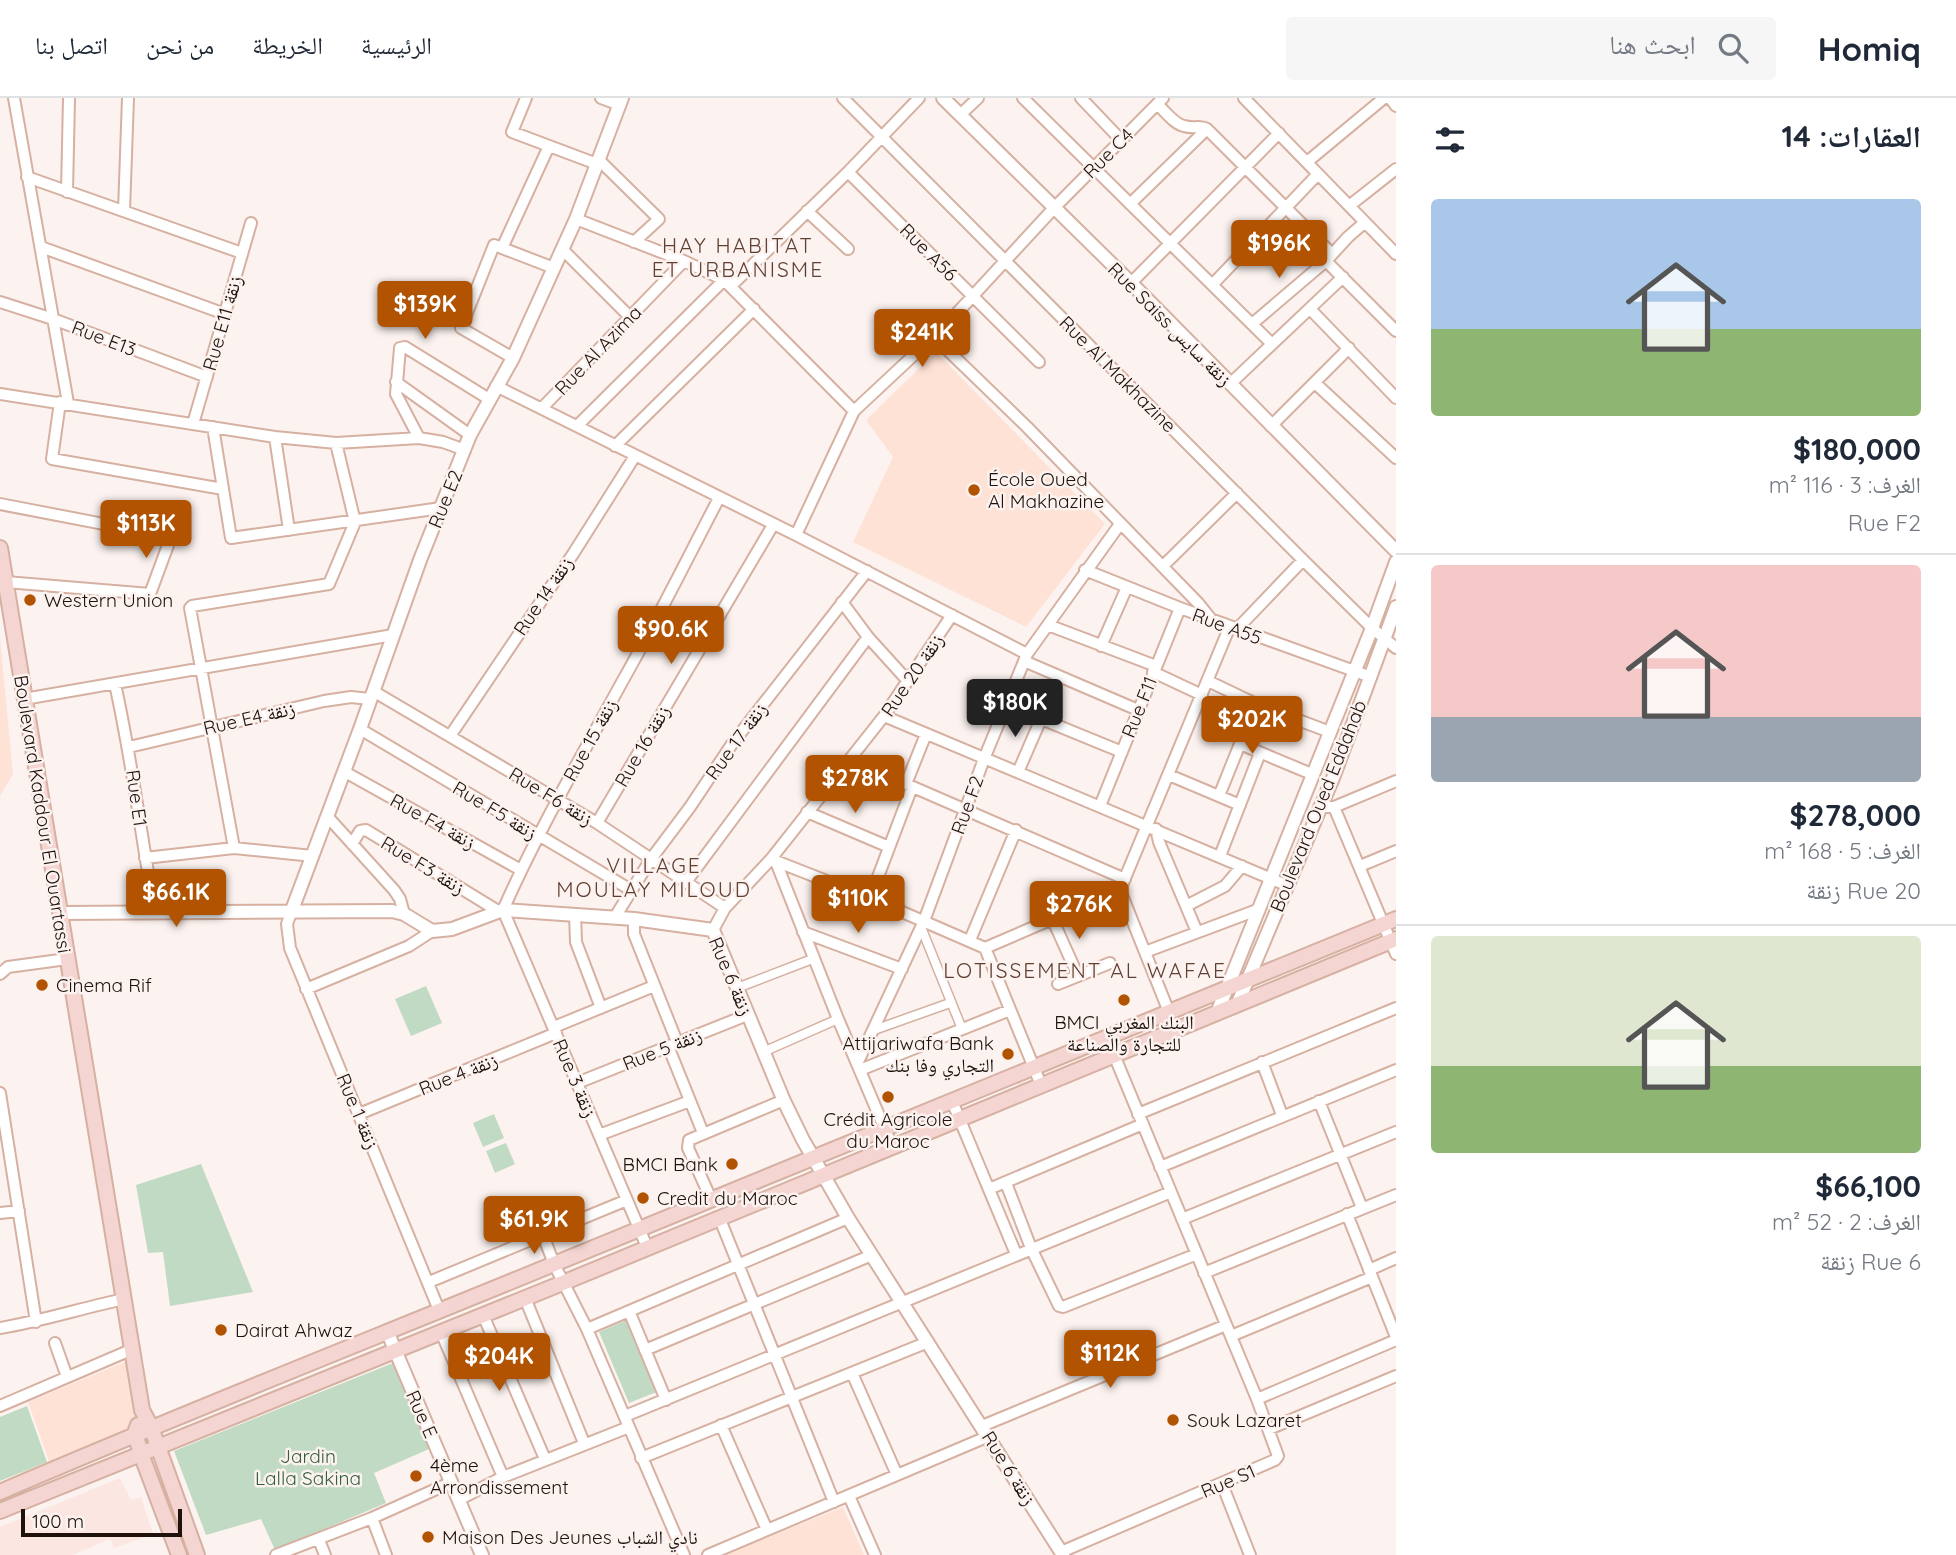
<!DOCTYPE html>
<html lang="ar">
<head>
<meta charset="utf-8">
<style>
	body { margin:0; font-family:Quicksand,"Noto Naskh Arabic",sans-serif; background:#f6f6f7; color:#1f2937; direction:rtl; height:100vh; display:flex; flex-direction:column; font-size:26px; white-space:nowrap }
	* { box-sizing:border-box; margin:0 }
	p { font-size:23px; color:#747a83 }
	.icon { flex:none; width:38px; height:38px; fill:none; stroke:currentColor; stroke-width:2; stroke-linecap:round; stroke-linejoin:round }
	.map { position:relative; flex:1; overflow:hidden; direction:ltr }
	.panel { display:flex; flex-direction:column; background:#fff; width:560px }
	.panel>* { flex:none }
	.scale { position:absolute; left:21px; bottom:18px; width:161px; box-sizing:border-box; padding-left:7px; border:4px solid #1f120c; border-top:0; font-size:19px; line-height:24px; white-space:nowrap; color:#1f120c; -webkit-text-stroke:5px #fcf3f0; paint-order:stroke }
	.price { position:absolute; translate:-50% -60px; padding:0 16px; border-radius:7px; background:#b15300; color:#fff; font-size:23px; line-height:46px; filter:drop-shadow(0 2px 4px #0008) }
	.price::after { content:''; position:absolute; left:50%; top:42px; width:21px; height:16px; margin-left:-10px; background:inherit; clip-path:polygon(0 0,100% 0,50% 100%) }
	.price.selected { background:#222; color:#fff }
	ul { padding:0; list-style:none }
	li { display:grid; align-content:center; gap:14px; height:371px; padding:0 35px }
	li+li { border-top:2px solid #e0e1e3 }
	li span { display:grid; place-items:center; height:217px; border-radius:7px; color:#555 }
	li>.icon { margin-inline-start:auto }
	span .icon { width:126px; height:126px; fill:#fffc; stroke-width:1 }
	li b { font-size:30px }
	h2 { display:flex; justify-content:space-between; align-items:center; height:84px; padding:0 35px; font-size:30px }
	header { display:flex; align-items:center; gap:42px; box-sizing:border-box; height:98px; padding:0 35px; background:#fff; border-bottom:2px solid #e0e1e3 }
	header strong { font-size:33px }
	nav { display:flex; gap:38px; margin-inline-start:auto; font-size:24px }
	.search { width:490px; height:63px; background:#f6f6f7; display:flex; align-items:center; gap:18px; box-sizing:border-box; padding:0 24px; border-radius:7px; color:#747a83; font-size:26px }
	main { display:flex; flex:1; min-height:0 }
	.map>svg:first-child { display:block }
	.built { fill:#ffe2d6 }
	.medical { fill:#fbe6e2 }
	.green { fill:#c1dac3 }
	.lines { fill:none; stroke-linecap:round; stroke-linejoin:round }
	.pedestrian-casing { stroke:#d6b0a1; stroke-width:11 }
	.minor-casing { stroke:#d6b0a1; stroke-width:14 }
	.tertiary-casing { stroke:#d6b0a1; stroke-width:16 }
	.secondary-casing { stroke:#d6b0a1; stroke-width:18 }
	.pedestrian { stroke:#fff; stroke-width:8 }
	.minor { stroke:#fff; stroke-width:10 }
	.tertiary { stroke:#fff; stroke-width:12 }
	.secondary { stroke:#f4d5d1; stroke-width:14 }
	.poi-dot { fill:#b15300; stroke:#fcf3f0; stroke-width:2.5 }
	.labels { text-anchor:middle; stroke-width:5; stroke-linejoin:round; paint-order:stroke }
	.street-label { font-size:19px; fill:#1f120c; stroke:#fcf3f0 }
	.poi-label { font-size:19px; fill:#1f120c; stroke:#fcf3f0; text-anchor:start }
	.park-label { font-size:19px; fill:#355f3d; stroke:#fcf3f0 }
	.neighbourhood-label { font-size:21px; letter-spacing:2px; fill:#604033; stroke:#fcf3f0 }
</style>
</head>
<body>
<header>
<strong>Homiq</strong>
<div class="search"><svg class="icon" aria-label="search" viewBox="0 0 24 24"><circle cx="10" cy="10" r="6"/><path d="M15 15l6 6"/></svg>ابحث هنا</div>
<nav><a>الرئيسية</a><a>الخريطة</a><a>من نحن</a><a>اتصل بنا</a></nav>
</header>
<main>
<section class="panel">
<h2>العقارات: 14<svg class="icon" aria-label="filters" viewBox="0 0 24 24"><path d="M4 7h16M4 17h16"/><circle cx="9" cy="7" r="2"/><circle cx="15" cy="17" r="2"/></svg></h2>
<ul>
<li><span style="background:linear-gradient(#a9c7e8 60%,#8fb573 0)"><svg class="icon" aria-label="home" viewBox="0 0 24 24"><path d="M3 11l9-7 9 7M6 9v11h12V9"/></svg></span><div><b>$180,000</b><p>الغرف: 3 · 116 m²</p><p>Rue F2</p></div></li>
<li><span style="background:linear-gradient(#f6c9c9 70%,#9aa5b1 0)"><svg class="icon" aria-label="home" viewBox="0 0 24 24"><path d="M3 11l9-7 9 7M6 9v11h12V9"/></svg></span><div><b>$278,000</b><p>الغرف: 5 · 168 m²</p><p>Rue 20 زنقة</p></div></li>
<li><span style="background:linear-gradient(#dfe7d0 60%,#8fb573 0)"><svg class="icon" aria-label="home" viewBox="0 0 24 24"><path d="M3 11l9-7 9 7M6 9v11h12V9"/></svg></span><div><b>$66,100</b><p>الغرف: 2 · 52 m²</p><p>Rue 6 زنقة</p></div></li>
</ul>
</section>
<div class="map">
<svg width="1396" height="1457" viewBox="0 0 1396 1457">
	<rect width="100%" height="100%" fill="#fcf3f0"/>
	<path class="built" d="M936,254l169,172 -79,103 -173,-85 40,-85 -27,-37z
		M0,539l13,137 -13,22z
		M127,1263l15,63 -93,37 -21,-59z
		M843,1409l21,48h-139l51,-21z"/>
	<path class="medical" d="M120,1380l11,22 10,-3 12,37 -39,14 -4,-9 -37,16h-73v-28z"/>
	<path class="green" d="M426,888l16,37 -31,13 -16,-37z
		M494,1016l10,24 -21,9 -10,-24z
		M506,1045l9,21 -20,9 -9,-22z
		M201,1066l52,128 -83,14 -7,-54 -15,1 -12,-68z
		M629,1221l30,72 -30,12 -30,-71z
		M393,1265l36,86 -55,24 12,30 -111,47 -14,-31 -55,16 -32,-84z
		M27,1308l20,56 -47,19v-64z"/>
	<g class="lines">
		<defs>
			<path id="pedestrian" d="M921,829l41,102
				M737,890l78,-30
				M874,932l76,-27
				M763,954l75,-33"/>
			<path id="minor" d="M14,0l54,305
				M526,0l-14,34 85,32
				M601,0l19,7
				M843,0l460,462 69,68 24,20
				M1023,0l249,246
				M1081,0l40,42
				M1244,0l152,156
				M1390,0l6,8
				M1157,6c8,7 17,20 27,22 9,3 15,-1 23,3l124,124
				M960,17l18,-17
				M599,62l60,59 -25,23
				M1307,64l77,-64
				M848,74l191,190
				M27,79l215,76
				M67,94l2,-94
				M1130,106l77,-75
				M1349,108l47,-37
				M124,113l4,-113
				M807,113l41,38
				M576,121l108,42 40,19 130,131
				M41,149l184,67
				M502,150l47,-102
				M562,151l68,68
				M1326,163l70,70
				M1131,185l148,-150
				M1213,186l105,-110
				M731,188l117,-114 71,-74
				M0,204l53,17 154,58
				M1311,212l85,88
				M1252,226l74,-63 22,-24 16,-14
				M934,239l93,90 172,177 12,15
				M513,260l-52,-30 33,-83 60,23
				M396,284l74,53
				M1315,285l81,75
				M1230,286l113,-107
				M496,288l300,149 231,119
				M0,296l275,43 61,6 83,-5
				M60,304l-8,57 171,30
				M542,310l142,-147
				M193,326l58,-201
				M577,328l147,-146
				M1271,328l78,-78
				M213,329l18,111 210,-30
				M275,339l14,93
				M615,348l139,-137
				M465,352l-22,-8 -24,-4 -23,-44 4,-46 5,-1 84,52
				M0,406l171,33 -21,57 -144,-12 -6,2
				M796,437l58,-124 92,-86 108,-117 109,-110
				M1163,468l74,-73
				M1085,472l95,38 191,69
				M842,504l26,35 39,43
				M1048,527l108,41
				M1237,531l66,-69
				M1101,548l26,-59
				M1024,563l114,49
				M1153,574l49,23
				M1208,583l48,23 74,28
				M115,586c17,76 26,152 40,229
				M373,593l224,132 128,85
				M24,601l369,-64
				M1007,607l115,47
				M884,618l402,169
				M360,631l271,161
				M926,636l-20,50 219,95
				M450,638l123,-182 62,-98
				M1240,646l74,31
				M129,649l195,-46 27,-4 19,2
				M345,674l176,98
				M1018,674l23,-53
				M1169,677l71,30
				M1219,698l37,-92
				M1100,708l80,-198
				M1319,709h15l62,147
				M1334,709l62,-26
				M807,714l82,35
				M327,718l67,74 6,9 4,15
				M597,725l176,-298
				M1156,731l3,13 38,90
				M352,746l8,-13 6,-1 132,81
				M234,750l-44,-240 2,-2 137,-22 26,-62 -19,-79
				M1220,758l40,-103
				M145,760l89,-10 79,8
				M773,762l97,38 115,50
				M776,764l62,157 54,127
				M1360,768l36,-15
				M686,784l182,-245
				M1120,792l110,-264
				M1120,792l49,122
				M870,800l42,-111
				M1186,808l39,-20 17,-20
				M292,812l-5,14 3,24 149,362
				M575,816l1,28 25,66
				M615,819l36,-58 39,-52 42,-63 135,-173
				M1052,820l26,58
				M634,821v15l43,108
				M713,832l12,-22 46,-49 113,-143 68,-101
				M803,834l99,37
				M970,842l46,-110
				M985,850l56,137
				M985,850l135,-58
				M1145,854l112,-42
				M0,876l8,-7 59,-8
				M1058,886l52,-21
				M306,891l103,-43 23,-15
				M554,929l100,-41
				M668,948l35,87
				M1262,964l20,53
				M857,966l67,-143 60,-162 43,-105 93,-130
				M860,972l150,-60
				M577,985l170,-68
				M0,995l36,229
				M952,1003l64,153
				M1319,1003l43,107
				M359,1016l197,-81
				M1138,1016l258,-106
				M599,1037l91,-34
				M1160,1069l236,-97
				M1006,1085l25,65 28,58 4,1 134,-53
				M989,1091l154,-65
				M711,1101l-23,-51 1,-8 95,-40
				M0,1115l19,-2
				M1347,1116l49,123
				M719,1119l115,285
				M1182,1121l214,-87
				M543,1137l11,29 33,65 97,226
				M647,1149l-144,-337c35,-79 78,-153 119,-228 34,-60 65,-123 97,-184
				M1369,1172l27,-12
				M1204,1175l192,-78
				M429,1184l198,-82
				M525,1200l59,145
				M629,1213l37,89
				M483,1217l62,144
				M0,1230c42,-7 82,-20 124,-29
				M587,1231l261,-111
				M441,1234l62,145
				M1231,1238l141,-59
				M55,1245l12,34
				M645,1252l227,-95
				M852,1275l45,102
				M1257,1301l139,-59
				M0,1308l133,-57
				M625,1318l546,-224
				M721,1327l46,105
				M982,1328l244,-101
				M1269,1331l127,-53
				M641,1360l287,-116
				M1222,1386l28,71
				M849,1398l26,59
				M460,1401l43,-22 126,-50
				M372,1420l14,37
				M319,1442l6,15
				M1061,1454l214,-92 3,-4 -21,-57 -150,-361
				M276,1457l96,-37 80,-36
				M708,1457l281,-119"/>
			<path id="tertiary" d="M943,0l188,185 265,268
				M292,812l68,-181 60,-169 50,-125 43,-77 63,-139 46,-121
				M60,815l332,-2 12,3 28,17 20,-2 51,-19 131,9 79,11 71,171 19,39 45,78 215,337
				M1237,907l96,-227 63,-171
				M1217,915l155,-385 24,-66
				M387,1233l95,224"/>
			<path id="secondary" d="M0,450l142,862 9,17 46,128
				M138,1327l-3,8 6,21 38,101
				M0,1394c183,-79 369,-152 554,-228 280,-115 560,-232 842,-345
				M0,1413l565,-229 831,-343"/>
		</defs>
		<use href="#pedestrian" class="pedestrian-casing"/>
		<use href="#minor" class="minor-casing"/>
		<use href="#tertiary" class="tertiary-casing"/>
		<use href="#secondary" class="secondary-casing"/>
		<use href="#pedestrian" class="pedestrian"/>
		<use href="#minor" class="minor"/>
		<use href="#tertiary" class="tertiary"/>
		<use href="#secondary" class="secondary"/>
	</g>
	<g class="poi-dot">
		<circle cx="974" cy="392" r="7"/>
		<circle cx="30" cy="502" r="7"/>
		<circle cx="42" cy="887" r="7"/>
		<circle cx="1124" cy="902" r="7"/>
		<circle cx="1008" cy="956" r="7"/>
		<circle cx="888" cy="999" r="7"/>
		<circle cx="732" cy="1066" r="7"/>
		<circle cx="643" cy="1100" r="7"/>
		<circle cx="221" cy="1232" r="7"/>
		<circle cx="1173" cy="1322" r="7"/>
		<circle cx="416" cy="1378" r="7"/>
		<circle cx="428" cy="1439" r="7"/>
	</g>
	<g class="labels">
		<g class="street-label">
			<text transform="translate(1108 55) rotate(-45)" y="7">Rue C4</text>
			<text transform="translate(929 154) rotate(45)" y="7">Rue A56</text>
			<text transform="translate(222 225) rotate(-74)" y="7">Rue E11 زنقة</text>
			<text transform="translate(1170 226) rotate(45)" y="7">Rue Saiss زنقة سايس</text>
			<text transform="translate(104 240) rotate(21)" y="7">Rue E13</text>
			<text transform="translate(598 252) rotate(-46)" y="7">Rue Al Azima</text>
			<text transform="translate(1118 276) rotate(45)" y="7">Rue Al Makhazine</text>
			<text transform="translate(445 401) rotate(-68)" y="7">Rue E2</text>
			<text transform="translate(543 498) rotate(-56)" y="7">Rue 14 زنقة</text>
			<text transform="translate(1227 528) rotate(20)" y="7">Rue A55</text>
			<text transform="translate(912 577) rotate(-56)" y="7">Rue 20 زنقة</text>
			<text transform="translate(1139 609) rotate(-68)" y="7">Rue F11</text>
			<text transform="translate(249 620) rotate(-13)" y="7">Rue E4 زنقة</text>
			<text transform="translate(590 642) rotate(-61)" y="7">Rue 15 زنقة</text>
			<text transform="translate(736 643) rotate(-54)" y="7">Rue 17 زنقة</text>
			<text transform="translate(642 648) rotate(-60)" y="7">Rue 16 زنقة</text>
			<text transform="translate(551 698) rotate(31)" y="7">Rue F6 زنقة</text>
			<text transform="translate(137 700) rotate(82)" y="7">Rue E1</text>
			<text transform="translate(967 707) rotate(-70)" y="7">Rue F2</text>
			<text transform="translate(1318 708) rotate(-68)" y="7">Boulevard Oued Eddahab</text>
			<text transform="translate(495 712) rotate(31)" y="7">Rue F5 زنقة</text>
			<text transform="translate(43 716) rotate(81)" y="7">Boulevard Kaddour El Ouartassi</text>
			<text transform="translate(433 723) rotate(29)" y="7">Rue F4 زنقة</text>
			<text transform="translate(423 767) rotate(31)" y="7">Rue F3 زنقة</text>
			<text transform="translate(731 878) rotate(67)" y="7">Rue 6 زنقة</text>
			<text transform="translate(662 951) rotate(-22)" y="7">Rue 5 زنقة</text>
			<text transform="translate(458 976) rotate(-22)" y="7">Rue 4 زنقة</text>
			<text transform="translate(575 980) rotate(67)" y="7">Rue 3 زنقة</text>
			<text transform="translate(358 1013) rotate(67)" y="7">Rue 1 زنقة</text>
			<text transform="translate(422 1316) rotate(66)" y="7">Rue E</text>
			<text transform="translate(1009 1370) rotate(58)" y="7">Rue 6 زنقة</text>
			<text transform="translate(1228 1383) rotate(-23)" y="7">Rue S1</text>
		</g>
		<g class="poi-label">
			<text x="988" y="388">École Oued<tspan x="988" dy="22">Al Makhazine</tspan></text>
			<text x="44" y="509">Western Union</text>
			<text x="56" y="894">Cinema Rif</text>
			<text x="1124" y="931" text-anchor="middle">BMCI البنك المغربي<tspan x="1124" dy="22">للتجارة والصناعة</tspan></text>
			<text x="994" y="952" text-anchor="end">Attijariwafa Bank<tspan x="994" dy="22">التجاري وفا بنك</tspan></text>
			<text x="888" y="1028" text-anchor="middle">Crédit Agricole<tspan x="888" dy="22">du Maroc</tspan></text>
			<text x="718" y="1073" text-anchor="end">BMCI Bank</text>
			<text x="657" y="1107">Credit du Maroc</text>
			<text x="235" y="1239">Dairat Ahwaz</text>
			<text x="1187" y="1329">Souk Lazaret</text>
			<text x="430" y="1374">4ème<tspan x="430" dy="22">Arrondissement</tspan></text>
			<text x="442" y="1446">Maison Des Jeunes نادي الشباب</text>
		</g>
		<g class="park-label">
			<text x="308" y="1365">Jardin<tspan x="308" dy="22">Lalla Sakina</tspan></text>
		</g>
		<g class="neighbourhood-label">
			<text x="738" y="155">HAY HABITAT<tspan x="738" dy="24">ET URBANISME</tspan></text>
			<text x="654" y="775">VILLAGE<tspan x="654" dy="24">MOULAY MILOUD</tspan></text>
			<text x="1085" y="880">LOTISSEMENT AL WAFAE</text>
		</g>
	</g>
</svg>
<div class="scale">100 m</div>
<b class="price" style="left:1279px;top:182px">$196K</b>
<b class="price" style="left:425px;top:243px">$139K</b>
<b class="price" style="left:922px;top:271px">$241K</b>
<b class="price" style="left:146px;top:462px">$113K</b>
<b class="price" style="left:671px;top:568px">$90.6K</b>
<b class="price selected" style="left:1015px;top:641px">$180K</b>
<b class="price" style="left:1252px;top:658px">$202K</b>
<b class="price" style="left:855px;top:717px">$278K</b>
<b class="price" style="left:176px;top:831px">$66.1K</b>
<b class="price" style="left:858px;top:837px">$110K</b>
<b class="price" style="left:1079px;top:843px">$276K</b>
<b class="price" style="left:534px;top:1158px">$61.9K</b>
<b class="price" style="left:1110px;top:1292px">$112K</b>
<b class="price" style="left:499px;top:1295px">$204K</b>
</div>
</main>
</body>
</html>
